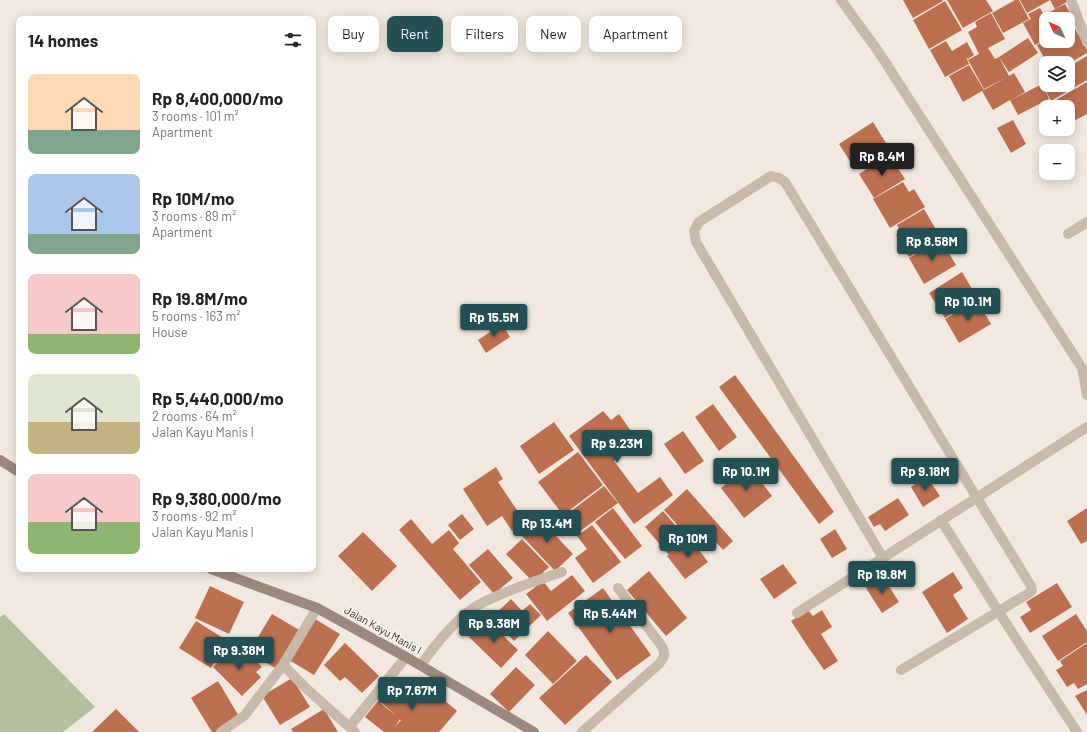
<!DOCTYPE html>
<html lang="en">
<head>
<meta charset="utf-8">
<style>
	body { margin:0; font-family:Barlow,sans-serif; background:#f2f2f2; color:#222; height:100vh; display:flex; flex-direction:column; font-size:15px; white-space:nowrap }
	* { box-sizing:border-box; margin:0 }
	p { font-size:13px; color:#767676 }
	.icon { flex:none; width:22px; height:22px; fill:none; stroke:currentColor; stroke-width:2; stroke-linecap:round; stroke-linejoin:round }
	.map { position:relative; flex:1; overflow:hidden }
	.side { position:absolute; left:16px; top:16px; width:300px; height:556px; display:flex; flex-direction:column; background:#fff; border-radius:8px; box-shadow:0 2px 10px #0003 }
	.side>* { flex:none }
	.guide { position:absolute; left:328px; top:16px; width:380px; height:36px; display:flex; gap:8px }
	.needle { width:26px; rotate:314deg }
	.buttons { position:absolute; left:1039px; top:12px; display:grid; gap:8px }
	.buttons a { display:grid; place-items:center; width:36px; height:36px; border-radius:8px; background:#fff; box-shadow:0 2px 10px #0003; font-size:20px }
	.price { position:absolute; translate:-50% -34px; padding:0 9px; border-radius:4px; background:#225055; color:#fff; font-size:13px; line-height:26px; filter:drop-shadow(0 1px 2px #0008) }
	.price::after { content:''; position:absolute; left:50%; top:24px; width:12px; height:9px; margin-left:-6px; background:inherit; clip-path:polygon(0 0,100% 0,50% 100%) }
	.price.on { background:#222; color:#fff }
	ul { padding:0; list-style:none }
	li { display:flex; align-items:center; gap:12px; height:100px; padding:0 12px }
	li span { display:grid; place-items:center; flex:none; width:112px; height:80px; border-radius:8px; color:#555 }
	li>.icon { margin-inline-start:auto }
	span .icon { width:48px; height:48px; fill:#fffc; stroke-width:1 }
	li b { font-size:17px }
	h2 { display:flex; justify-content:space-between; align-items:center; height:48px; padding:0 12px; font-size:17px }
	.chip { padding:0 14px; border-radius:8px; background:#fff; box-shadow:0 2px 10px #0003; font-size:14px; line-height:36px }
	.chip.on { background:#225055; color:#fff }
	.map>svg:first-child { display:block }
	.green { fill:#b3bf9f }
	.building { fill:#bd7050 }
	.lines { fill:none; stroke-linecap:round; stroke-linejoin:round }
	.street { stroke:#c8baab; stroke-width:10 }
	.secondary { stroke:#9c897d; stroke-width:10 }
	.labels { text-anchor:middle; stroke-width:3.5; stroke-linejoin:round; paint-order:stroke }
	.street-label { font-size:11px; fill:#372e2a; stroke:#f9f3eb }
</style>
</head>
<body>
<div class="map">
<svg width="1087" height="732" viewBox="0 0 1087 732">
	<rect width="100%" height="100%" fill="#f1e9df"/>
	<path class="green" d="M4,614l91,93 -32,25h-63v-115z"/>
	<path class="building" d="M903,0h39l1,1 -30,17z
		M947,0h39l7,11 -30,17z
		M1015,0h4l10,19 -26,14 -11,-20z
		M1020,0h50l-15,9 -5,-9 -23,13z
		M945,1l17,29 -33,19 -16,-29z
		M1065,4l11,19 -8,4v-8h-22v20l-11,6 -12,-22 8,-4 -3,-5 12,-6 4,7z
		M991,13l14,26 -17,9 7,11 4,-2 10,19 -25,13 -16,-29 11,-6 -11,-22 9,-5 -2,-5z
		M1073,25l14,25v3l-19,11v-1h-21l-10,-18 9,-5v1h22v-13z
		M1028,38l10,15 -29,19 -10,-15z
		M946,41l6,10 15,-9 7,13 -6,4 -2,-2 3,7 -24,13 -15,-27z
		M1087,56v24l-36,21 -7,-14 5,12 -31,16 -8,-15 -17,10 -11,-19 -19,11 -14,-26 20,-11 15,25 30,-17 11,19 -12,7 29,-15 -1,-1 5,-3v5h22v-18z
		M1087,82v32l-19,10v-17h-17l-2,-3z
		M1013,120l13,24 -15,9 -14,-25z
		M873,122l16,26 -34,21 -16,-25z
		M889,155l16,24 -31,19 -15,-24z
		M903,182l6,10 5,-3 11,18 -35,21 -17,-29z
		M924,209l17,29 -32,19 -13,-22 5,-3 -4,-7z
		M941,240l15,25 -32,19 -15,-26z
		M962,272l10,17 -2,1 5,9 -30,19 -16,-25z
		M977,300l14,24 -32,19 -14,-24z
		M502,324l8,13 -24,16 -8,-13z
		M735,375l99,137 -15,12 -100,-137z
		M713,404l24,33 -18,14 -24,-34z
		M603,411l8,9 8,-6 20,28 -25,19 24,32 22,-16 13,18 -39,29 -65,-88z
		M554,422l20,28 -35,24 -19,-28z
		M683,431l21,30 -19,13 -21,-30z
		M578,452l25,33 -40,30 -25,-33z
		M749,466l23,30 -28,22 -23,-30z
		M496,467l7,12 -5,3 27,40 -13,9 -10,-15 -15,10 -24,-37z
		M927,477l13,19 -17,11 -12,-20z
		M604,486l14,17 -39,29 -13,-17z
		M687,489l46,52 -10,9 -9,-10 -11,10 -11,-13 -3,1 -25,-28z
		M898,498l11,17 -24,16 -5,-7 -6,3 -6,-10z
		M613,508l29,38 -17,13 -30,-37z
		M1087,508v33l-6,3 -14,-23z
		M663,511l24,28 -18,16 -24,-28z
		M462,514l12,15 -14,11 -12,-15z
		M539,518l34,36 -18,17 -34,-36z
		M411,519l21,25 17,-14 10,13 -6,6 28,33 -21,18 -61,-70z
		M592,525l29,37 -28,21 -18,-25 12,-9 -10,-13z
		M835,529l12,20 -15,9 -12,-19z
		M363,532l34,34 -25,25 -34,-35z
		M522,539l27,28 -16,15 -27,-28z
		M691,539l17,23 -23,17 -18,-23z
		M488,549l25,29 -19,16 -25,-29z
		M783,564l14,19 -23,16 -14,-20z
		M649,571l38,47 -21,18 -39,-46z
		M953,572l10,16 -10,7 15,24 -21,14 -25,-41z
		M572,575l13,16 -38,30 -21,-27 17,-13 8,10z
		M883,577l16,25 -17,11 -16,-25z
		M1057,583l15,24 -42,26 -10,-16 11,-7 -5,-8z
		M210,586l34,16 -15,32 -34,-16z
		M603,588l48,67 -34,25 -49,-67z
		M511,599l11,12 8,-7 11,11 -27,26 -22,-24z
		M808,610l5,6 9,-6 10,17 -11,7 17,27 -14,9 -18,-26 8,-5 -8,5 -15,-23z
		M272,614l29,17 -23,39 -29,-18z
		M1076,614l11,17v11l-29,19 -16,-25z
		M315,619l25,15 -26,41 -25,-15z
		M487,620l31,30 -17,18 -32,-31z
		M196,621l32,20 -17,27 -32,-20z
		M548,631l29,30 -24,23 -28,-29z
		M345,643l34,33 -17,17 -17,-16 -5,4 -16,-16z
		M1087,643v41l-9,5 -4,-6 -7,4 -11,-17 7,-4 -3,-5z
		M243,648l19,19 -6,5 5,5 -19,19 -29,-29 17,-16 5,5z
		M586,655l26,27 -47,43 -26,-27z
		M516,667l19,18 -26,27 -19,-18z
		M292,678l18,29 -30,18 -18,-29z
		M420,679l37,32 -18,21h-55l-19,-15 13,-16 22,18 -5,8 6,-7 2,2 -21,-19 19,-21 9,8z
		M218,681l22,37 -24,14h-4l-21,-34z
		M1087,690v25l-12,-19z
		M116,709l23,23h-47z
		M324,709l14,23h-45l-2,-3z"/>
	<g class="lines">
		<path class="street" d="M841,0l37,51 204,317 5,5
			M1071,0l16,42
			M1068,234l19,-12
			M1082,368l5,27
			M941,520l57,91 79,121
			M883,558l-187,-316 -2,-11 5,-9 72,-46 8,2 6,4 192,316 54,88 1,4 -3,3 -128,77
			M797,613l290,-186
			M283,665l25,25 47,42
			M421,665c14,-20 30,-41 51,-56 8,-6 18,-10 27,-14 21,-9 42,-16 63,-23
			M350,726l56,-69
			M221,732l23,-16 39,-51 34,-57
			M582,732l77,-68c6,-8 7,-10 2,-19l-43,-57"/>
		<path class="secondary" d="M0,460l19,12
			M211,569l106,39 89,49 128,75"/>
	</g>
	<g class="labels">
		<g class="street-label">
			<text transform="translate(383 630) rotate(29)" y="4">Jalan Kayu Manis I</text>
		</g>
	</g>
</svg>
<div class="buttons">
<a><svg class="needle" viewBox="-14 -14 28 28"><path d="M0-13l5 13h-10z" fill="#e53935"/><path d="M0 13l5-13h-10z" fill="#767676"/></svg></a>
<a><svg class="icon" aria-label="layers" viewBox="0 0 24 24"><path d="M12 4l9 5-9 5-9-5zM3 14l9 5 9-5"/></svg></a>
<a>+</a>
<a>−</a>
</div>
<b class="price on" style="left:882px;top:177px">Rp 8.4M</b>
<b class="price" style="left:932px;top:262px">Rp 8.58M</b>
<b class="price" style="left:968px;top:322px">Rp 10.1M</b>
<b class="price" style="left:494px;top:338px">Rp 15.5M</b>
<b class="price" style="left:617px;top:464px">Rp 9.23M</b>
<b class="price" style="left:746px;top:492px">Rp 10.1M</b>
<b class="price" style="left:925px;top:492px">Rp 9.18M</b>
<b class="price" style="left:547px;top:544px">Rp 13.4M</b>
<b class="price" style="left:688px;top:559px">Rp 10M</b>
<b class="price" style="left:882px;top:595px">Rp 19.8M</b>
<b class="price" style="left:610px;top:634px">Rp 5.44M</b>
<b class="price" style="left:494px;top:644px">Rp 9.38M</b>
<b class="price" style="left:239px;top:671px">Rp 9.38M</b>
<b class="price" style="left:412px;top:711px">Rp 7.67M</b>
<div class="guide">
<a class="chip">Buy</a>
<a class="chip on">Rent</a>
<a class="chip">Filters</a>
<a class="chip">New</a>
<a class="chip">Apartment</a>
</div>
<section class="side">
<h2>14 homes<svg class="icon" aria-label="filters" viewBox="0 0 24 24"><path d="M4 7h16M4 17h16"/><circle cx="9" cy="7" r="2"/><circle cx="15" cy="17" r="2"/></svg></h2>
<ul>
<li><span style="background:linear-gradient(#ffd9b3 70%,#7fa58c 0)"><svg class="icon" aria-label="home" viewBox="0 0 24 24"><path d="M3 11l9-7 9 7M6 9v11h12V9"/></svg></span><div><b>Rp 8,400,000/mo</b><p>3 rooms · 101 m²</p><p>Apartment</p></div></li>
<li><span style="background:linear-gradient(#a9c7e8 75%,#7fa58c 0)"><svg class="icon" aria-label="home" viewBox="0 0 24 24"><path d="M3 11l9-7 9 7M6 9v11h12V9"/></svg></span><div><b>Rp 10M/mo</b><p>3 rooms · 89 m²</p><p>Apartment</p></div></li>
<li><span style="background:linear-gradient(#f6c9c9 75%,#8fb573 0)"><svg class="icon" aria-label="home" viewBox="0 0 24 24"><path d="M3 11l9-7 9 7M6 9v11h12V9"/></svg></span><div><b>Rp 19.8M/mo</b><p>5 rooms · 163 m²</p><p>House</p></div></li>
<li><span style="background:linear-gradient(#dfe7d0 60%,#c2b280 0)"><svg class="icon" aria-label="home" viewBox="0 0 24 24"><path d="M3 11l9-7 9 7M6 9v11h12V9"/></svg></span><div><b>Rp 5,440,000/mo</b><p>2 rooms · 64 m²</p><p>Jalan Kayu Manis I</p></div></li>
<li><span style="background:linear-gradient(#f6c9c9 60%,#8fb573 0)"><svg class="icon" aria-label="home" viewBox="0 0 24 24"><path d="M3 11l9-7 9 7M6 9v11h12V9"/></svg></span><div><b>Rp 9,380,000/mo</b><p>3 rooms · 92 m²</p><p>Jalan Kayu Manis I</p></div></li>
</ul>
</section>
</div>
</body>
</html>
